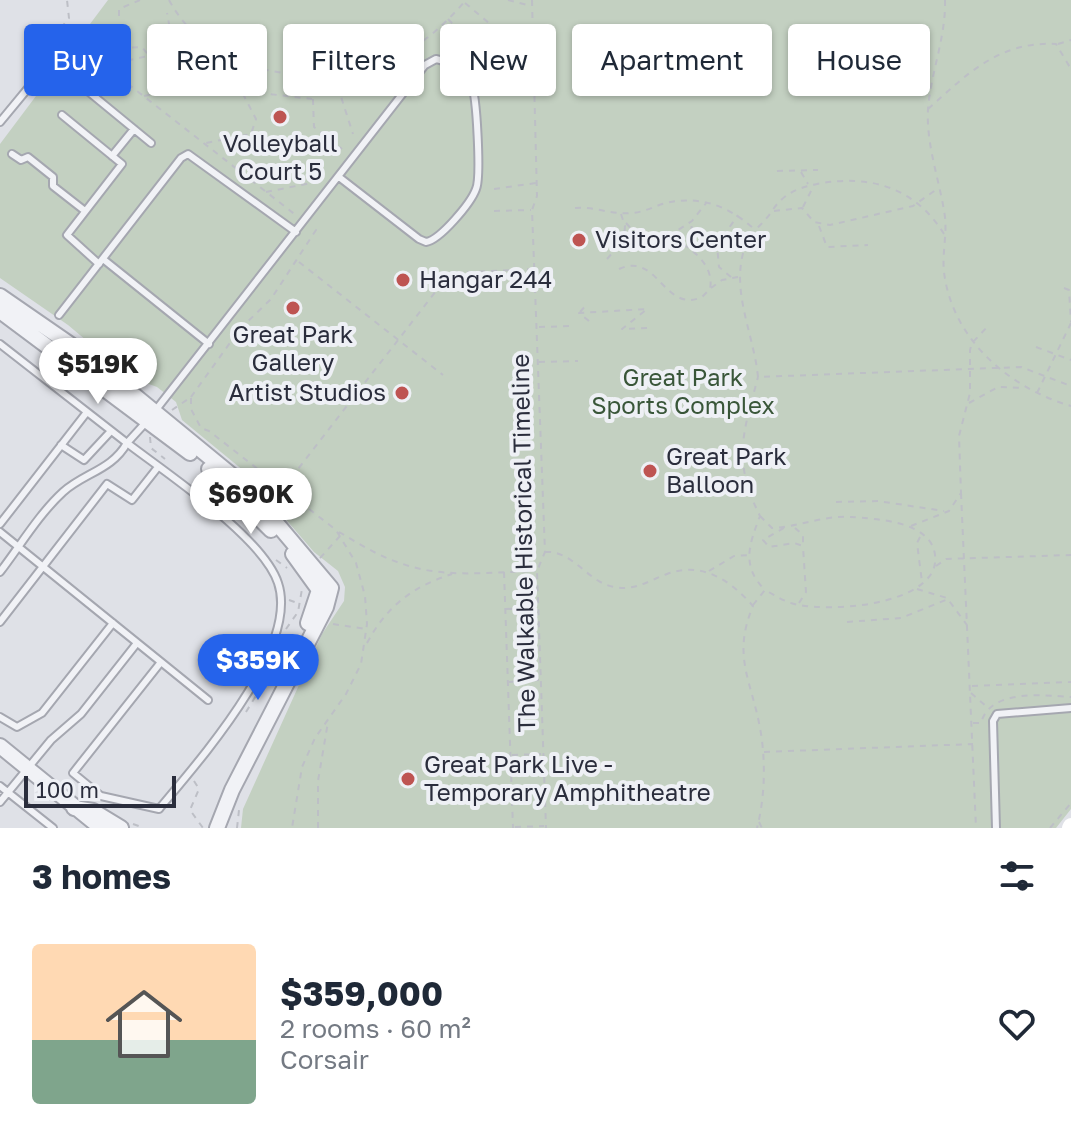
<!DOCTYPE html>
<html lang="en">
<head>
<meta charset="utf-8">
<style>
	body { margin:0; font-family:"Golos Text",sans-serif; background:#f6f6f7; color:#1f2937; height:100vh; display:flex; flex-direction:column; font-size:30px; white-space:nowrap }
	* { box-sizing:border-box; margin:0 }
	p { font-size:26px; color:#747a83 }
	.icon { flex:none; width:44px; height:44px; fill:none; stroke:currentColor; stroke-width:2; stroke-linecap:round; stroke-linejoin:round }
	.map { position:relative; height:828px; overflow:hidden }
	.side { display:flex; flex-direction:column; background:#fff; flex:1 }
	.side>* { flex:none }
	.hud { position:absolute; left:24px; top:24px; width:1024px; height:72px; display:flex; gap:16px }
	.scale { position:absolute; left:24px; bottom:20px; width:152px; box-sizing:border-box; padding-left:8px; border:4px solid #2a2d3c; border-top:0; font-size:22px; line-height:28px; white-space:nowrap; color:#2a2d3c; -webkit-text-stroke:6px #eef0f5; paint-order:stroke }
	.price { position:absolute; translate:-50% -68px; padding:0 18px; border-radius:28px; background:#fff; color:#222; font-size:26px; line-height:52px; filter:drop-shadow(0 2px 4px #0008) }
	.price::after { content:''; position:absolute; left:50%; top:48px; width:24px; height:18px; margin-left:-12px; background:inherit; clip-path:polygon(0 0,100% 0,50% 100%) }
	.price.selected { background:#2563eb; color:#fff }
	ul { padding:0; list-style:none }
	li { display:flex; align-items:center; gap:24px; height:200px; padding:0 32px }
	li+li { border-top:2px solid #e0e1e3 }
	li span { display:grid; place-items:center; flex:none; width:224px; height:160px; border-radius:8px; color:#555 }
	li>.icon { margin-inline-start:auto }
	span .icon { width:96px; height:96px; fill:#fffc; stroke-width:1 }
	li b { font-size:34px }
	h2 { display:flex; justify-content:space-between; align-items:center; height:96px; padding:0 32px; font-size:34px }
	.pill { padding:0 28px; border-radius:8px; background:#fff; box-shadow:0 2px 6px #0004; font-size:28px; line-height:72px }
	.pill.selected { background:#2563eb; color:#fff }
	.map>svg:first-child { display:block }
	.green { fill:#c3d0c1 }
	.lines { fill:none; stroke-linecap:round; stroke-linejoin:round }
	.service-casing { stroke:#a5a7b0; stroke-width:10 }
	.tertiary-casing { stroke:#a5a7b0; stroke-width:18 }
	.path { stroke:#bdbfc6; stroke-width:2; stroke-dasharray:6 6; stroke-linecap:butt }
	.service { stroke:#f1f2f6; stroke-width:6 }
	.tertiary { stroke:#f1f2f6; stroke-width:14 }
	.secondary { stroke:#fff; stroke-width:16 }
	.poi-dot { fill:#be5452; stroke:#eef0f5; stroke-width:3 }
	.labels { text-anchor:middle; stroke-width:8; stroke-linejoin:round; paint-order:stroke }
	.poi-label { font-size:24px; fill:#2a2d3c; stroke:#eef0f5; text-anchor:start }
	.park-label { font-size:24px; fill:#395639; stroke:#eef0f5 }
	.street-label { font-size:24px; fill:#2a2d3c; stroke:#eef0f5 }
</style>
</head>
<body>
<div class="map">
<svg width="1071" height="828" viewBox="0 0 1071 828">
	<rect width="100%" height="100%" fill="#dfe1e7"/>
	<path class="green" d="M108,0h963v809l-15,19h-815l2,-19 79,-175 22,-33 1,-14 -7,-16 -24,-19 -70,-81 -62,-51 -6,-18 -19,-15 -27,-10 -62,-52 -68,-47v-134z"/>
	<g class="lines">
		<defs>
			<path id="service" d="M84,88l67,55
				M62,115l60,49 -55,71 32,29
				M0,122l29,-35 11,-35
				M12,154l9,6 7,-3 25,20v9l32,25
				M112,156l22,-27
				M103,259l106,85
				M59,315l122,-157 7,-4 108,78
				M0,344l127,99c-15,27 -43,30 -64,49 -24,22 -43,54 -63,80
				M155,411l270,-346 11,-6c11,2 30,15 35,25 6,10 10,94 5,105 -5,14 -36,51 -50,53l-7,-3 -80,-62
				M148,420l-21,23c39,30 136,94 151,140 22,65 -80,179 -119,226l-58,-13 -28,-23 88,-111 47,38
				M61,445l23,15 27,-29
				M0,524l87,-112
				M0,532l161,130
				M0,622l107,-138 25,16 26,-33
				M0,717l17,10 25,-14 71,-90
				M0,786l53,42
				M0,802l51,-62 30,-26 56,-71
				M996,828l-3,-107 4,-7 74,-6"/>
			<path id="tertiary" d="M0,296l84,58 162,133 85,101 -5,19 -94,183 -15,38
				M0,311l190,142
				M209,469l62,61
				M293,554l26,36 -11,33
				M0,746l101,82
				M74,808l19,3 28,17"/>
		</defs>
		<use href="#service" class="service-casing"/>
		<use href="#tertiary" class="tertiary-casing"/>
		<path class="path" d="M169,0c43,80 154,91 231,55 25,-12 48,-34 66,-55
			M508,0l23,6
			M532,0l5,196 -5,14 13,342 -8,19 9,257
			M945,0c1,37 -14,72 -17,109 -2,37 12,72 17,108 2,18 -3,37 -1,55 8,67 65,116 127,134
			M465,3l36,30 31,13
			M119,16v-7l21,-9
			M448,19l43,44 40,23
			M61,28l8,-10 -2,-18
			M1058,44l13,-4
			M46,46l13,-16 238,186
			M123,62l-1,-14 20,-1 29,37 60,-13 25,48 -5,15 -45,9
			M104,66l70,-16 -7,-37
			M312,75l2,52 28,22
			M334,75l19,59
			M235,90l77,9
			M491,91l40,-4
			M144,96l52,-12 -1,-4
			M928,109c40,-36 72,-68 128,-65l15,25
			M777,171l41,-1
			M801,172l7,12
			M494,189l42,-6
			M266,192l50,-10
			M803,207l11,-22
			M575,208c19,-2 36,7 55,5 13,0 24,-7 36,-10 34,-8 62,3 87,25
			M494,211l37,-1
			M774,211l28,-3 12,14 16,3 83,-19 24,-17
			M621,214l4,12 -1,11
			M626,223l9,10
			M819,226l8,21 41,-2
			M944,234c-29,-47 -75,-60 -127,-50 -20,4 -34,10 -45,27 -9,14 -23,21 -28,39 -13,42 10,85 14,127l263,-10 50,19
			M690,244l2,-21
			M607,259l20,-23h42l23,-15 15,-19
			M299,262l144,113
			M619,269c39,-18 45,45 83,28l8,-8c5,-26 -22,-43 -41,-53
			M731,277l-12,-10 -2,-22 21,-30
			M711,288l11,-8 16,-3
			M1064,288l5,2 2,32
			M580,312l8,-9
			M589,321l-10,-8 68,-4 -25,20 26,-1
			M539,327l34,-1
			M1036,347l35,13
			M539,362l39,-1
			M1037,393l34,-70
			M191,397l49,-68 31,-30 45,-69 -5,-3
			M969,403l29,-16 24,1
			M172,410l19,-13v12l10,19 8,3 127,99 20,33 9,33 2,28 -6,40 -15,30 -31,44 -13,29 -10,61
			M150,437l1,11 14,11
			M284,487l166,-214 83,-4
			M961,493l15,335
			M836,502l42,-1 66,10
			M760,516l12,12c27,-1 51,-13 79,-11 26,2 80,4 84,38 1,8 -1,17 -7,23 -24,28 -95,33 -129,27 -13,-2 -23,-9 -34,-15
			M911,526l38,-15 12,-18 -2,-57 11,-43v-43l2,-7 17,-18
			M784,528l-21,12 6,7 25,-4 9,3v-11l-8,-7
			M339,532c19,11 39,24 61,31 43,16 90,9 135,8
			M920,537l-3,6 5,39
			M545,552c28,-2 42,30 69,35 21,4 34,-6 53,-13 35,-13 63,6 86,32 -21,50 -2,73 7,122 6,32 5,69 -3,100
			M320,558l20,-22
			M276,560l11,8
			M936,566l10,-7 125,-4
			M709,571l25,-15 15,-1
			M504,572l9,256
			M917,589l30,9 20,27
			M289,600l11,4
			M799,603l7,-11 -3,-45
			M753,605l12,-15c-24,-24 -16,-45 -5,-74 -28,-56 -17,-82 -2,-139
			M506,609l30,-1
			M847,622l54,-4 47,-19
			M333,624l33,5
			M286,629l12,-17 4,-23
			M367,643c20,-37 45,-56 85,-69
			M509,682l30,-2
			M972,686l99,-4
			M971,693l16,14
			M246,712l11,-18
			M973,723h8c9,-34 61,-28 90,-26
			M764,752l209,-8
			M512,755l29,-1
			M194,781l5,8 -9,21 13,18
			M759,822l3,6
			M133,824l11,4
			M515,827l29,-1
			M237,828l2,-18
			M318,828v-47l10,-59
			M1050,828l21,-25"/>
		<use href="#service" class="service"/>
		<use href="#tertiary" class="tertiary"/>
		<path class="secondary" d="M1070,828l1,-2"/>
	</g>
	<g class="poi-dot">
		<circle cx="280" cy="117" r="8"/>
		<circle cx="579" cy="240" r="8"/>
		<circle cx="403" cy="280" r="8"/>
		<circle cx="293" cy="308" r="8"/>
		<circle cx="402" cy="393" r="8"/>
		<circle cx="650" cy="471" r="8"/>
		<circle cx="408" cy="779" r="8"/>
	</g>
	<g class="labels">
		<g class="poi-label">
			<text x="280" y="152" text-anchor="middle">Volleyball<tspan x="280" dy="28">Court 5</tspan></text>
			<text x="595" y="248">Visitors Center</text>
			<text x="419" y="288">Hangar 244</text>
			<text x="293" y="343" text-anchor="middle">Great Park<tspan x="293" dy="28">Gallery</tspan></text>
			<text x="386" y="401" text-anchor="end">Artist Studios</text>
			<text x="666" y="465">Great Park<tspan x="666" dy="28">Balloon</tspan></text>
			<text x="424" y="773">Great Park Live -<tspan x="424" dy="28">Temporary Amphitheatre</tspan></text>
		</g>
		<g class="park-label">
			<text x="683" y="386">Great Park<tspan x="683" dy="28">Sports Complex</tspan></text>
		</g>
		<g class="street-label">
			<text transform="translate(524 543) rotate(-91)" y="8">The Walkable Historical Timeline</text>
		</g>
	</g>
</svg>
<div class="scale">100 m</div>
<b class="price" style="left:98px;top:406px">$519K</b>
<b class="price" style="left:251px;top:536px">$690K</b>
<b class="price selected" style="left:258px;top:702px">$359K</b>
<div class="hud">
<a class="pill selected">Buy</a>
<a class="pill">Rent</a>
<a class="pill">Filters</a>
<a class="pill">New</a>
<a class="pill">Apartment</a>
<a class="pill">House</a>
</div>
</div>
<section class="side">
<h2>3 homes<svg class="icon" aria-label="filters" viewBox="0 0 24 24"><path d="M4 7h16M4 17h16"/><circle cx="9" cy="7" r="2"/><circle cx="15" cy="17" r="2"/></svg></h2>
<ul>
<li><span style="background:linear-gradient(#ffd9b3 60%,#7fa58c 0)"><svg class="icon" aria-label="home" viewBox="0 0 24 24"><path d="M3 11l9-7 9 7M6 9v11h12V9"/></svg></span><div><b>$359,000</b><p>2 rooms · 60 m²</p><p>Corsair</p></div><svg class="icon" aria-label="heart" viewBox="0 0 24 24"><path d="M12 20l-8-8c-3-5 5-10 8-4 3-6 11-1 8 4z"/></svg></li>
</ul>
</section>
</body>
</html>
